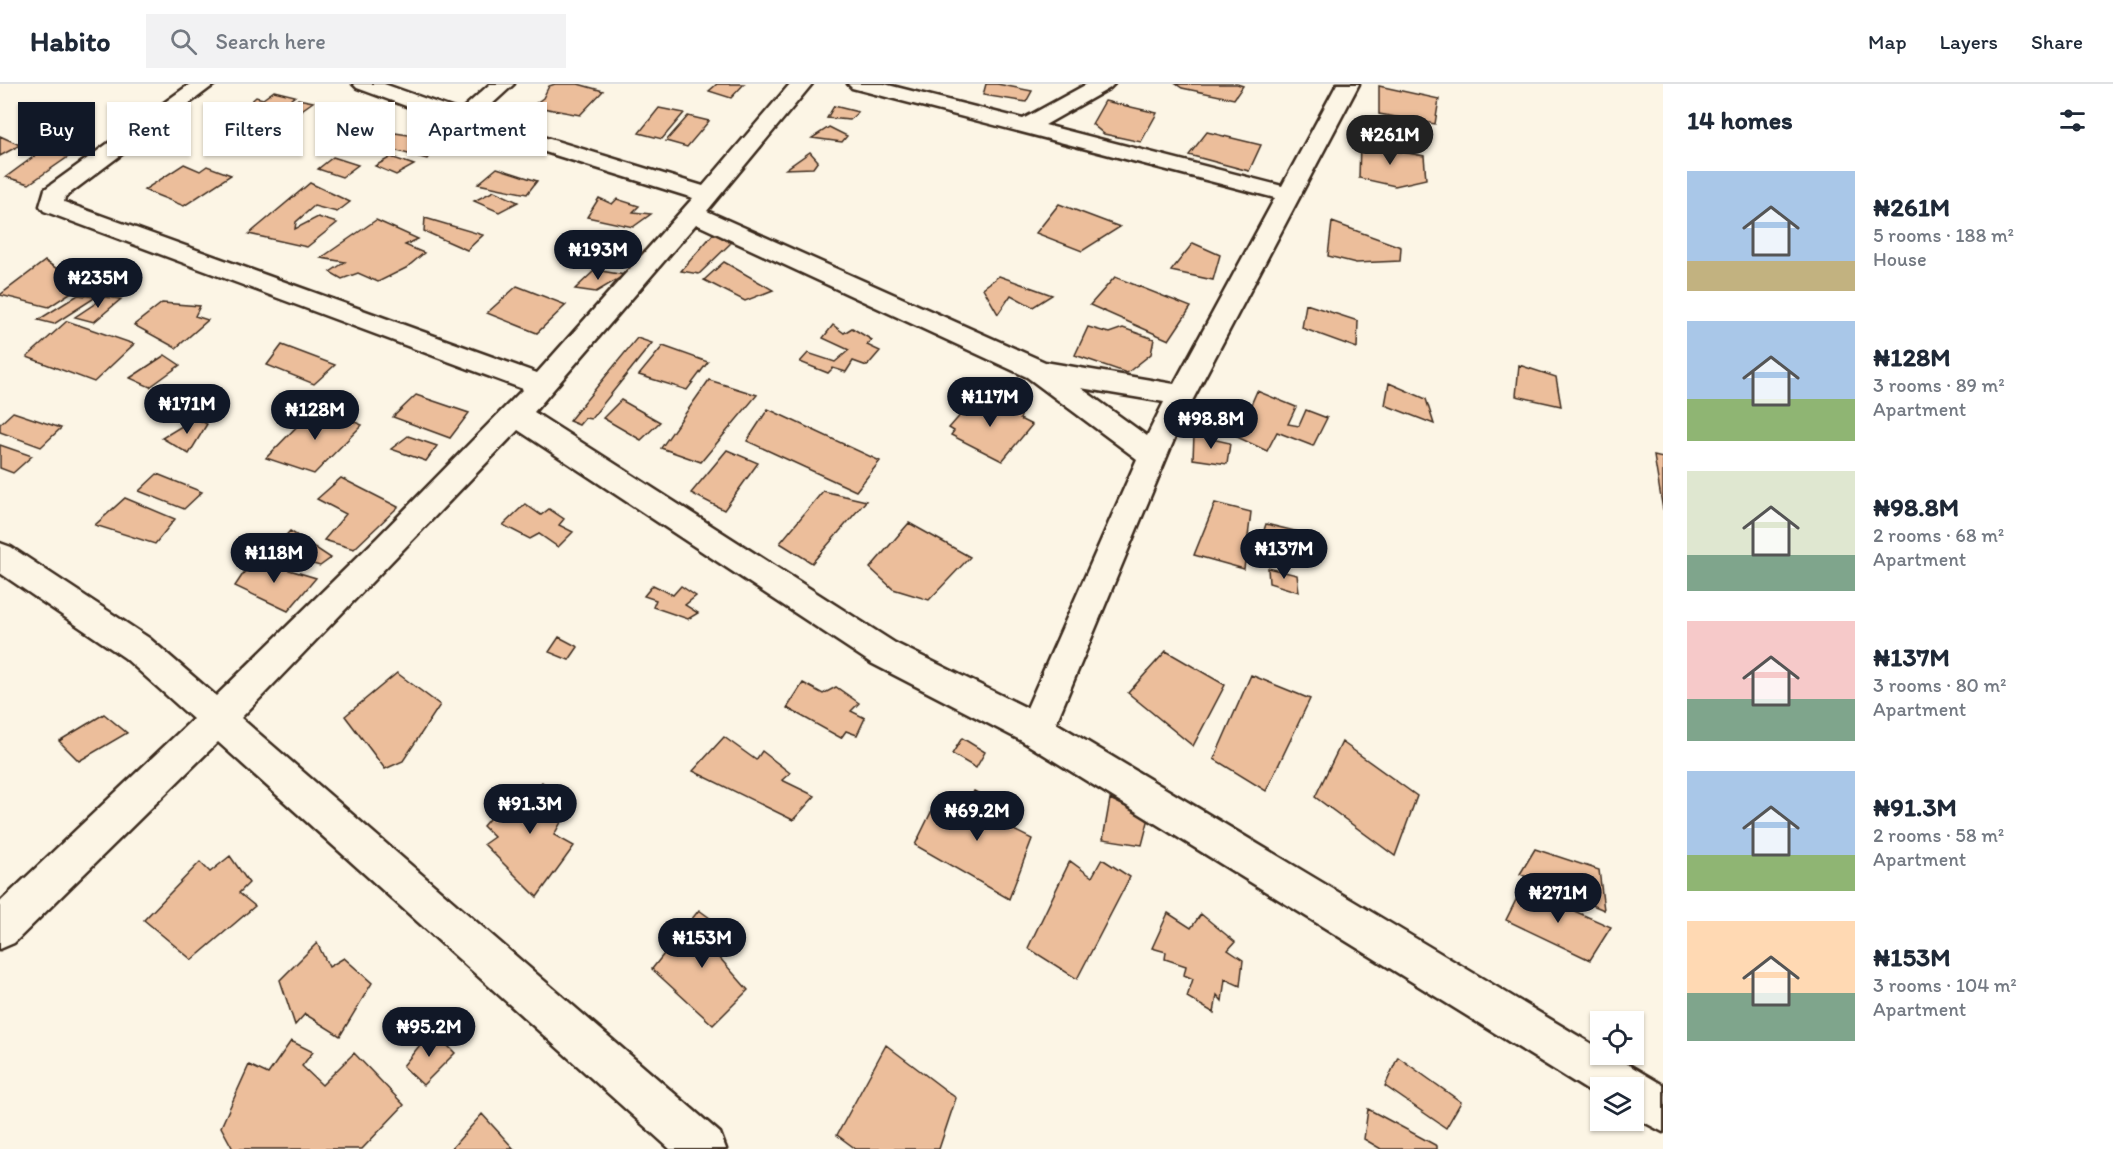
<!DOCTYPE html>
<html lang="en">
<head>
<meta charset="utf-8">
<style>
	body { margin:0; font-family:Itim,sans-serif; background:#f2f2f3; color:#1f2937; height:100vh; display:flex; flex-direction:column; font-size:22px; white-space:nowrap }
	* { box-sizing:border-box; margin:0 }
	p { font-size:20px; color:#747a83 }
	.icon { flex:none; width:33px; height:33px; fill:none; stroke:currentColor; stroke-width:2; stroke-linecap:round; stroke-linejoin:round }
	.map { position:relative; flex:1; overflow:hidden }
	.details { display:flex; flex-direction:column; background:#fff; width:450px }
	.details>* { flex:none }
	.guide { position:absolute; left:18px; top:18px; width:570px; height:54px; display:flex; gap:12px }
	.controls { position:absolute; left:1590px; top:927px; display:grid; gap:12px }
	.controls a { display:grid; place-items:center; width:54px; height:54px; border-radius:0px; background:#fff; box-shadow:0 2px 4px #0004; font-size:30px }
	.price { position:absolute; translate:-50% -51px; padding:0 14px; border-radius:21px; background:#111827; color:#fff; font-size:20px; line-height:39px; filter:drop-shadow(0 2px 3px #0008) }
	.price::after { content:''; position:absolute; left:50%; top:36px; width:18px; height:14px; margin-left:-9px; background:inherit; clip-path:polygon(0 0,100% 0,50% 100%) }
	.price.on { background:#222; color:#fff }
	ul { padding:0; list-style:none }
	li { display:flex; align-items:center; gap:18px; height:150px; padding:0 24px }
	li span { display:grid; place-items:center; flex:none; width:168px; height:120px; border-radius:0px; color:#555 }
	li>.icon { margin-inline-start:auto }
	span .icon { width:72px; height:72px; fill:#fffc; stroke-width:1 }
	li b { font-size:26px }
	h2 { display:flex; justify-content:space-between; align-items:center; height:72px; padding:0 24px; font-size:26px }
	.chip { padding:0 21px; border-radius:0px; background:#fff; box-shadow:0 2px 4px #0004; font-size:21px; line-height:54px }
	.chip.on { background:#111827; color:#fff }
	header { display:flex; align-items:center; gap:36px; box-sizing:border-box; height:84px; padding:0 30px; background:#fff; border-bottom:2px solid #e0e1e3 }
	header strong { font-size:28px }
	nav { display:flex; gap:33px; margin-inline-start:auto; font-size:21px }
	.search { width:420px; height:54px; background:#f2f2f3; display:flex; align-items:center; gap:15px; box-sizing:border-box; padding:0 21px; border-radius:0px; color:#747a83; font-size:22px }
	main { display:flex; flex:1; min-height:0 }
	.map>svg:first-child { display:block }
	.building { fill:#ecbe9b; stroke:#3b2a1e; stroke-width:1.5 }
	.lines { fill:none; stroke-linecap:round; stroke-linejoin:round }
	.minor-casing { stroke:#3b2a1e; stroke-width:5 }
	.minor { fill:#fcf5e5; fill-rule:evenodd }
</style>
</head>
<body>
<header>
<strong>Habito</strong>
<div class="search"><svg class="icon" aria-label="search" viewBox="0 0 24 24"><circle cx="10" cy="10" r="6"/><path d="M15 15l6 6"/></svg>Search here</div>
<nav><a>Map</a><a>Layers</a><a>Share</a></nav>
</header>
<main>
<div class="map">
<svg width="1663" height="1065" viewBox="0 0 1663 1065">
	<rect width="100%" height="100%" fill="#fcf5e5"/>
	<filter id="ink" filterUnits="userSpaceOnUse"><feTurbulence type="fractalNoise" baseFrequency=".0167" numOctaves="2"/><feDisplacementMap in="SourceGraphic" scale="12" xChannelSelector="R" yChannelSelector="G"/><feConvolveMatrix kernelMatrix="1 2 1 2 8 2 1 2 1" color-interpolation-filters="sRGB"/></filter>
	<g filter="url(#ink)">
		<path class="building" d="M555,0h23l25,7 -23,24 -48,-9 11,-8 6,-12z
			M717,0h27l-13,14 -22,-7z
			M986,0h11l35,7 -6,11 -43,-7z
			M1176,0h61l6,2 -9,13 -52,-11z
			M1379,2l60,13 -4,25 -56,-10z
			M274,7l21,5 -17,13 2,2 18,-12 15,3 -37,26 -33,-13 8,-6 -4,-4 9,-8 7,2z
			M1105,17l52,12 -16,29 -37,-8 -12,-10z
			M834,22l24,6 -8,8 -23,-2z
			M659,24l25,5 -22,26 -23,-6z
			M688,32l21,5 -22,26 -21,-6z
			M829,43l18,9 -5,6 -30,-4z
			M1207,48l54,13 -12,26 -60,-16z
			M395,49l41,6 -16,3 17,4 -10,13 -45,-12z
			M0,52l20,9 -20,11z
			M1360,60l64,12 2,23 -31,7 -36,-8z
			M44,65l24,8 -39,27 -23,-7z
			M810,68l8,9 -5,7 -27,1z
			M333,73l25,8 -16,12 -24,-8z
			M391,73l23,8 -18,10 -21,-9z
			M184,80l16,7 7,-5 24,9 -47,31 -40,-16z
			M497,84l40,13 -10,13 -49,-10z
			M310,99l40,19 -13,10 -23,-6 -18,16 -1,7 23,-12 19,6 -30,24 -58,-13z
			M494,107l24,11 -19,10 -25,-11z
			M599,114l13,6 5,-5 22,7 -6,6 18,2 -18,13 -46,-10z
			M1059,120l61,23 -38,24 -46,-18z
			M425,134l58,17 -16,15 -43,-19z
			M376,136l42,19 -13,6 19,8 -18,15 -28,14 -20,-9 -16,6 -12,-7 15,-10 -24,-4z
			M1332,138l69,25 -1,14 -44,2 -28,-7z
			M605,145l21,5 -6,9 -22,-5z
			M714,149l17,10 -32,31 -18,-3z
			M1193,159l27,12 -7,25 -42,-9z
			M45,177l17,11 2,-11 19,5 -12,10h25l-47,31 -49,-12z
			M724,178l49,28 -28,11 -41,-21z
			M595,186l30,5 -29,17 -21,-3z
			M999,192l53,19 -19,12 -22,-12 -13,19 -15,-26z
			M1115,193l76,30 -22,33 -79,-35z
			M517,202l49,19 -29,28 -50,-20z
			M78,211l18,2 -42,27 -16,-4z
			M105,213l16,2 -27,23 -19,-5z
			M162,219l38,3 -5,10 13,4 -32,28 -42,-23z
			M1306,220l52,17 -1,27 -55,-20z
			M67,237l67,23 -40,38 -67,-25z
			M833,241l11,8 8,-5 20,12 -5,5 13,6 -13,15 -14,-5 -7,11 -13,-4 -5,5 -28,-11 8,-9 27,9 14,-12 -26,-12z
			M1088,243l21,6 14,-5 31,11 -3,15 -24,19 -52,-18z
			M637,254l15,5 -61,76 -6,-1 -6,7 -10,-4z
			M282,261l53,20 -21,19 -47,-19z
			M663,262l45,16 -21,28 -48,-15z
			M165,271l15,10 -30,22 -20,-9z
			M1519,281l37,12 5,29 -45,-10z
			M709,296l48,15 -56,67 -40,-14z
			M1389,299l37,16 8,25 -49,-19z
			M1257,307l39,16 -8,17 11,2 7,-16 21,8 -14,28 -36,-14 -10,19 -30,-14z
			M416,311l53,18 -19,25 -57,-21z
			M977,312l17,9 3,-3 25,11 -2,6 12,6 -30,36 -51,-26 3,-4 -5,-3z
			M621,316l39,22 -19,18 -38,-22z
			M317,322l45,19 -48,49 -48,-16z
			M768,325l112,52 -24,30 -109,-50z
			M13,328l48,16 -20,19 -41,-15v-8z
			M195,334l12,6 -18,30 -27,-16z
			M1194,351l36,8 -3,21 -34,-5z
			M408,352l29,10 -11,15 -35,-12z
			M0,361l32,11 -19,17 -13,-5z
			M727,366l31,13 -34,47 -33,-17z
			M1654,372l9,2v52z
			M157,390l45,18 -18,17 -45,-18z
			M341,394l57,29 -44,42 -30,-9 22,-26 -29,-15z
			M823,407l43,10 -54,62 -32,-20z
			M125,414l50,21 -20,25 -60,-19z
			M1215,419l36,9 -7,57 -50,-14z
			M525,420l16,11 8,-6 15,10 -5,6 14,7 -15,15 -19,-13 -9,5 -27,-14z
			M909,439l61,34 -41,43 -36,-11 -23,-21z
			M1266,440l37,9 -17,32 -28,-16z
			M290,447l41,27 -11,8 -50,-14z
			M253,475l63,19 -28,33 -53,-25z
			M1268,484l29,7 2,17 -30,-9z
			M653,501l20,10 8,-9 15,10 -11,9 13,8 -10,6 -35,-12 3,-7 -12,-4z
			M559,553l19,10 -9,13 -20,-8z
			M1166,567l59,34 -32,61 -65,-53z
			M397,589l43,32 -37,56 -18,8 -40,-53z
			M1251,591l59,24 -44,92 -52,-32z
			M803,599l20,11 13,-7 23,16 -8,8 14,7 -8,17 -11,-4 -5,7 -54,-30z
			M104,630l23,19 -48,28 -20,-20z
			M724,653l32,23 6,-9 28,22 -8,7 33,16 -22,24 -100,-49z
			M962,654l23,14 -9,16 -24,-14z
			M1342,658l75,54 -22,60 -80,-59z
			M542,698l29,22 -17,31 20,11 -37,51 -53,-53 10,-7 -11,-11 34,-40 12,9z
			M974,707l39,21 -5,15 24,12 -23,60 -94,-54 22,-45 26,14z
			M1110,715l39,19 -7,27 -39,-6z
			M1535,765l64,21 5,40 -84,-36z
			M230,772l19,27 -10,10 16,13 -63,54 -48,-40 56,-58 10,10z
			M1102,775l28,18 -53,102 -49,-31 42,-87 22,16z
			M1522,804l89,39 -21,33 -84,-40z
			M699,826l34,25 -15,21 30,34 -35,35 -61,-56z
			M1168,829l23,15 10,-14 34,28 -7,8 15,10 -3,26 -15,-7 -3,22 -5,-6 -3,18 -27,-16 6,-18 -9,-4 2,-9 -21,-7 1,-7 -14,-4z
			M317,859l12,24 15,-9 28,25 -32,53 -35,-22 -10,11 -15,-45z
			M432,946l23,23 -32,32 -20,-19z
			M291,957l22,11 -11,14 20,19 32,-32 50,52 -42,44h-129l-12,-22 28,-62 19,9z
			M886,961l70,53 -17,51h-83l-19,-14z
			M1398,973l63,45 -15,26 -61,-42z
			M1368,1025l69,37v3h-56l-17,-10z
			M482,1030l32,35h-63z"/>
		<g class="lines">
			<defs>
				<path id="minor" d="M190,0h25l-150,113 -1,5 473,171 156,-175 -238,-74 -98,-36 -4,-4h31l76,27 30,-27h24l-36,33 225,69 87,-102h22l-105,127 338,151 129,22 101,-186 -423,-110 -4,-4h36l139,35 64,-35h27l-4,4 -65,37 237,61 55,-102h22l-176,334 -127,305 544,326v5h10l53,31v47l-29,-15v-29h-34v10l-578,-357 -151,-78 -353,-233 -277,288 479,415 6,16h-56l-452,-407 -204,201 -14,6v-47l193,-183 -68,-61 -125,-85v-30l11,4 138,91 67,58 161,-158 146,-149 -479,-178 -4,-5 5,-17zM696,140l331,153 110,82 -110,249 -132,-65 -361,-231zM1081,304l83,14 -17,34z"/>
			</defs>
			<use href="#minor" class="minor-casing"/>
			<use href="#minor" class="minor"/>
		</g>
	</g>
</svg>
<div class="controls">
<a><svg class="icon" aria-label="locate" viewBox="0 0 24 24"><circle cx="12" cy="12" r="6"/><path d="M12 2v4M12 18v4M2 12h4M18 12h4"/></svg></a>
<a><svg class="icon" aria-label="layers" viewBox="0 0 24 24"><path d="M12 4l9 5-9 5-9-5zM3 14l9 5 9-5"/></svg></a>
</div>
<b class="price on" style="left:1390px;top:82px">₦261M</b>
<b class="price" style="left:598px;top:197px">₦193M</b>
<b class="price" style="left:98px;top:225px">₦235M</b>
<b class="price" style="left:990px;top:344px">₦117M</b>
<b class="price" style="left:187px;top:351px">₦171M</b>
<b class="price" style="left:315px;top:357px">₦128M</b>
<b class="price" style="left:1211px;top:366px">₦98.8M</b>
<b class="price" style="left:1284px;top:496px">₦137M</b>
<b class="price" style="left:274px;top:500px">₦118M</b>
<b class="price" style="left:530px;top:751px">₦91.3M</b>
<b class="price" style="left:977px;top:758px">₦69.2M</b>
<b class="price" style="left:1558px;top:840px">₦271M</b>
<b class="price" style="left:702px;top:885px">₦153M</b>
<b class="price" style="left:429px;top:974px">₦95.2M</b>
<div class="guide">
<a class="chip on">Buy</a>
<a class="chip">Rent</a>
<a class="chip">Filters</a>
<a class="chip">New</a>
<a class="chip">Apartment</a>
</div>
</div>
<section class="details">
<h2>14 homes<svg class="icon" aria-label="filters" viewBox="0 0 24 24"><path d="M4 7h16M4 17h16"/><circle cx="9" cy="7" r="2"/><circle cx="15" cy="17" r="2"/></svg></h2>
<ul>
<li><span style="background:linear-gradient(#a9c7e8 75%,#c2b280 0)"><svg class="icon" aria-label="home" viewBox="0 0 24 24"><path d="M3 11l9-7 9 7M6 9v11h12V9"/></svg></span><div><b>₦261M</b><p>5 rooms · 188 m²</p><p>House</p></div></li>
<li><span style="background:linear-gradient(#a9c7e8 65%,#8fb573 0)"><svg class="icon" aria-label="home" viewBox="0 0 24 24"><path d="M3 11l9-7 9 7M6 9v11h12V9"/></svg></span><div><b>₦128M</b><p>3 rooms · 89 m²</p><p>Apartment</p></div></li>
<li><span style="background:linear-gradient(#dfe7d0 70%,#7fa58c 0)"><svg class="icon" aria-label="home" viewBox="0 0 24 24"><path d="M3 11l9-7 9 7M6 9v11h12V9"/></svg></span><div><b>₦98.8M</b><p>2 rooms · 68 m²</p><p>Apartment</p></div></li>
<li><span style="background:linear-gradient(#f6c9c9 65%,#7fa58c 0)"><svg class="icon" aria-label="home" viewBox="0 0 24 24"><path d="M3 11l9-7 9 7M6 9v11h12V9"/></svg></span><div><b>₦137M</b><p>3 rooms · 80 m²</p><p>Apartment</p></div></li>
<li><span style="background:linear-gradient(#a9c7e8 70%,#8fb573 0)"><svg class="icon" aria-label="home" viewBox="0 0 24 24"><path d="M3 11l9-7 9 7M6 9v11h12V9"/></svg></span><div><b>₦91.3M</b><p>2 rooms · 58 m²</p><p>Apartment</p></div></li>
<li><span style="background:linear-gradient(#ffd9b3 60%,#7fa58c 0)"><svg class="icon" aria-label="home" viewBox="0 0 24 24"><path d="M3 11l9-7 9 7M6 9v11h12V9"/></svg></span><div><b>₦153M</b><p>3 rooms · 104 m²</p><p>Apartment</p></div></li>
</ul>
</section>
</main>
</body>
</html>
